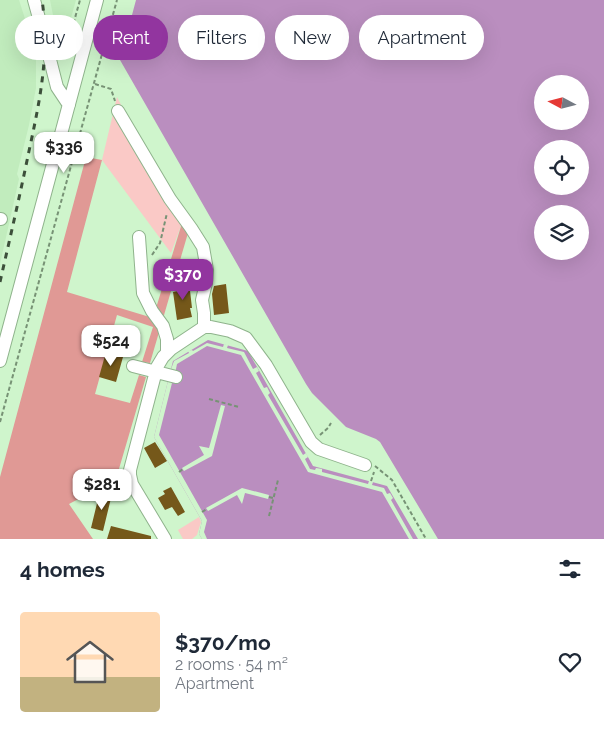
<!DOCTYPE html>
<html lang="en">
<head>
<meta charset="utf-8">
<style>
	body { margin:0; font-family:Raleway,sans-serif; background:#f2f2f3; color:#1f2937; height:100vh; display:flex; flex-direction:column; font-size:19px; white-space:nowrap }
	* { box-sizing:border-box; margin:0 }
	p { font-size:16px; color:#747a83 }
	.icon { flex:none; width:28px; height:28px; fill:none; stroke:currentColor; stroke-width:2; stroke-linecap:round; stroke-linejoin:round }
	.map { position:relative; height:539px; overflow:hidden }
	.side { display:flex; flex-direction:column; background:#fff; flex:1 }
	.side>* { flex:none }
	.top-card { position:absolute; left:15px; top:15px; width:575px; height:45px; display:flex; gap:10px }
	.needle { width:32px; rotate:277deg }
	.tools { position:absolute; left:534px; top:75px; display:grid; gap:10px }
	.tools a { display:grid; place-items:center; width:55px; height:55px; border-radius:50%; background:#fff; box-shadow:0 5px 20px #0002; font-size:25px }
	.price { position:absolute; translate:-50% -42px; padding:0 11px; border-radius:10px; background:#fff; color:#222; font-size:16px; line-height:32px; filter:drop-shadow(0 1px 2px #0008) }
	.price::after { content:''; position:absolute; left:50%; top:30px; width:15px; height:11px; margin-left:-8px; background:inherit; clip-path:polygon(0 0,100% 0,50% 100%) }
	.price.active { background:#92359f; color:#fff }
	ul { padding:0; list-style:none }
	li { display:flex; align-items:center; gap:15px; height:125px; padding:0 20px }
	li+li { border-top:1px solid #e0e1e3 }
	li span { display:grid; place-items:center; flex:none; width:140px; height:100px; border-radius:5px; color:#555 }
	li>.icon { margin-inline-start:auto }
	span .icon { width:60px; height:60px; fill:#fffc; stroke-width:1 }
	li b { font-size:21px }
	h2 { display:flex; justify-content:space-between; align-items:center; height:60px; padding:0 20px; font-size:21px }
	.tag { padding:0 18px; border-radius:22px; background:#fff; box-shadow:0 5px 20px #0002; font-size:18px; line-height:45px }
	.tag.active { background:#92359f; color:#fff }
	.map>svg:first-child { display:block }
	.built { fill:#c1ecbd }
	.green { fill:#fac9c6 }
	.forest { fill:#e09995 }
	.water { fill:#ba8ebf; fill-rule:evenodd }
	.pier { fill:#cff5cc }
	.building { fill:#75581a }
	.lines { fill:none; stroke-linecap:round; stroke-linejoin:round }
	.minor-casing { stroke:#8fb38c; stroke-width:14 }
	.path { stroke:#779275; stroke-width:2; stroke-dasharray:4 2.5; stroke-linecap:butt }
	.minor { stroke:#fff; stroke-width:12 }
	.rail { stroke:#3c4f3a; stroke-width:3; stroke-dasharray:6 6; stroke-linecap:butt }
</style>
</head>
<body>
<div class="map">
<svg width="604" height="539" viewBox="0 0 604 539">
	<rect width="100%" height="100%" fill="#cff5cc"/>
	<path class="built" d="M0,0h19l17,53v35l-7,37 -12,49 2,5 -19,85z
		M50,0h26l-5,18 -15,12z"/>
	<path class="green" d="M117,97l65,126 -11,30 -69,-93z
		M199,517l2,5 -4,13 -5,4h-9l-5,-9z"/>
	<path class="forest" d="M86,157l16,3 -35,132 86,26 29,-95 6,10 -38,130 -8,-1 11,-35 -36,-12 -22,79 35,9 9,-28 7,2 -30,102 -47,25 24,35h-93v-62z"/>
	<path class="water" d="M136,0h468v539h-166l-58,-97 -4,-3 -30,-12 -34,-34 -6,-9 -186,-324zM542,84h38v37h-38zM542,149h38v37h-38zM542,214h38v37h-38z
		M208,340l40,11 65,115 74,20 31,53h-216l-3,-5 3,-13 -48,-84 19,-76z"/>
	<path class="pier" d="M207,343l16,4 1,-3 4,1 -1,3 17,4 9,17 4,-2 2,4 -3,2 8,15 3,-1 3,6 -2,2 35,60 3,-2 2,4 -3,2 5,10 5,1 1,-2 6,1v3l46,12 1,-3h2l2,1 -1,3 12,3 3,6 3,-1 3,5 -2,2 22,39h-4l-27,-47 -74,-20 -67,-117 -34,-9 -30,18 -2,10 -5,-2 4,-11 15,-8 -1,-2 4,-1 1,1z
		M169,377l4,2 -14,56 48,85 -3,12 3,7h-5l-3,-5 3,-13 -48,-84z
		M221,405l4,1 -13,50 -28,15 -2,-3 22,-13 -5,-9 10,2z
		M242,488l27,7 -1,4 -23,-6 -3,11 -5,-9 -29,16 -2,-3z"/>
	<path class="building" d="M189,282l3,26h-2l2,9 -15,3 -4,-28 5,-1 -1,-7z
		M226,284l3,29 -15,2 -2,-21 2,-8z
		M106,352l17,5 -7,25 -17,-5z
		M155,442l12,19 -12,7 -11,-20z
		M171,487l14,25 -7,4 -6,-9 -7,3 -7,-12 7,-4 -2,-3z
		M100,491l12,3 -9,37 -12,-3z
		M111,526l40,10v3h-44z"/>
	<g class="lines">
		<defs>
			<path id="minor" d="M34,0l11,40 12,47 12,18
				M118,111l52,88 21,29 12,19 4,23 -1,13 -4,17 2,13v14
				M0,219h1
				M139,237l4,56 9,18 11,15 4,13v14
				M0,361l97,-361
				M133,366l43,11
				M165,539l-33,-55 -2,-9v-5l27,-103 6,-10 8,-8 33,-22h7l19,4 16,7 20,27 45,77 8,7 46,16"/>
		</defs>
		<use href="#minor" class="minor-casing"/>
		<path class="path" d="M73,45l-5,-2 12,-43
			M95,84l16,5 4,12
			M152,255l8,-12 7,-30
			M209,399l30,8
			M0,422l117,-422
			M320,435l8,-7 3,-5
			M375,466l17,14 34,59
			M179,472l4,-3
			M371,481l3,-9
			M269,497l4,1
			M202,512l5,-3
			M269,516l9,-36"/>
		<use href="#minor" class="minor"/>
		<path class="rail" d="M0,282c10,-44 20,-87 29,-131 11,-51 21,-98 13,-151"/>
	</g>
</svg>
<div class="tools">
<a><svg class="needle" viewBox="-14 -14 28 28"><path d="M0-13l5 13h-10z" fill="#e53935"/><path d="M0 13l5-13h-10z" fill="#747a83"/></svg></a>
<a><svg class="icon" aria-label="locate" viewBox="0 0 24 24"><circle cx="12" cy="12" r="6"/><path d="M12 2v4M12 18v4M2 12h4M18 12h4"/></svg></a>
<a><svg class="icon" aria-label="layers" viewBox="0 0 24 24"><path d="M12 4l9 5-9 5-9-5zM3 14l9 5 9-5"/></svg></a>
</div>
<b class="price" style="left:64px;top:174px">$336</b>
<b class="price active" style="left:183px;top:301px">$370</b>
<b class="price" style="left:111px;top:367px">$524</b>
<b class="price" style="left:102px;top:511px">$281</b>
<div class="top-card">
<a class="tag">Buy</a>
<a class="tag active">Rent</a>
<a class="tag">Filters</a>
<a class="tag">New</a>
<a class="tag">Apartment</a>
</div>
</div>
<section class="side">
<h2>4 homes<svg class="icon" aria-label="filters" viewBox="0 0 24 24"><path d="M4 7h16M4 17h16"/><circle cx="9" cy="7" r="2"/><circle cx="15" cy="17" r="2"/></svg></h2>
<ul>
<li><span style="background:linear-gradient(#ffd9b3 65%,#c2b280 0)"><svg class="icon" aria-label="home" viewBox="0 0 24 24"><path d="M3 11l9-7 9 7M6 9v11h12V9"/></svg></span><div><b>$370/mo</b><p>2 rooms · 54 m²</p><p>Apartment</p></div><svg class="icon" aria-label="heart" viewBox="0 0 24 24"><path d="M12 20l-8-8c-3-5 5-10 8-4 3-6 11-1 8 4z"/></svg></li>
</ul>
</section>
</body>
</html>
